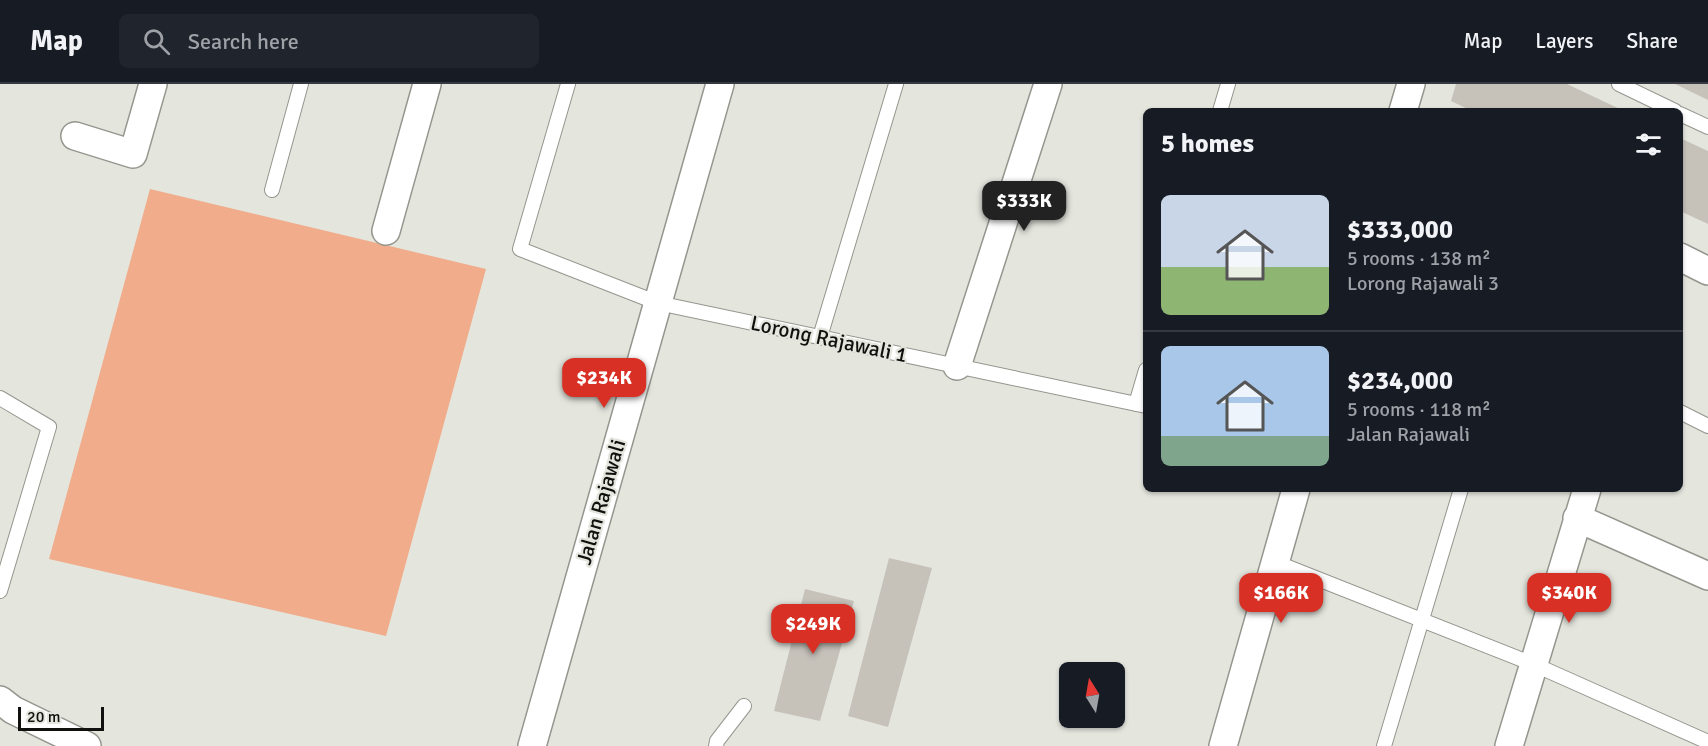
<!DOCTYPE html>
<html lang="en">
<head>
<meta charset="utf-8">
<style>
	body { margin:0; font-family:Signika,sans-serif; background:#20242c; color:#f1f3f6; height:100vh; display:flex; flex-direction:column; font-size:22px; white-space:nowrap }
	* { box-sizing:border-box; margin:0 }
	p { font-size:20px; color:#9ea1a6 }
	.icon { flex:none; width:33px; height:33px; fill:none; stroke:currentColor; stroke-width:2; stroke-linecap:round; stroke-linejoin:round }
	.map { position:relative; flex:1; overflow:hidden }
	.side { position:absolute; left:1143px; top:24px; width:540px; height:384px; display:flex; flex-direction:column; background:#171b24; border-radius:9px; box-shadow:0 2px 4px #0004 }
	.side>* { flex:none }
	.needle { width:39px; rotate:349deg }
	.tools { position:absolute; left:1059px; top:578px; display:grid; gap:12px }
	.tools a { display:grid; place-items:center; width:66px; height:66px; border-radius:9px; background:#171b24; box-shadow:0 2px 4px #0004; font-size:30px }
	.scale { position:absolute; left:18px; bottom:15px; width:86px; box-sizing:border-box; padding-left:6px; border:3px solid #10100e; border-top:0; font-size:16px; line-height:21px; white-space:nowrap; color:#10100e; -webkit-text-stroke:4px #e4e6de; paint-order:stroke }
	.price { position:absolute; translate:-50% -51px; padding:0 14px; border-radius:12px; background:#d93025; color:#fff; font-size:20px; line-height:39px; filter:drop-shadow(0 2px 3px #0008) }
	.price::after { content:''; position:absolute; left:50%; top:36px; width:18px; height:14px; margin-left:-9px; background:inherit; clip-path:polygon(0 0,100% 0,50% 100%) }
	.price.on { background:#222; color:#fff }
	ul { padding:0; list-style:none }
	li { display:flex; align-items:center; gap:18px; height:150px; padding:0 18px }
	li+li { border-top:2px solid #363941 }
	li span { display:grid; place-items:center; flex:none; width:168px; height:120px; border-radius:9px; color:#555 }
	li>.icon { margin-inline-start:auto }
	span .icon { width:72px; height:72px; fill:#fffc; stroke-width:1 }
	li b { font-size:26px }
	h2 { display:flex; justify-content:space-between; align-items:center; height:72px; padding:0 18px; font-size:26px }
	header { display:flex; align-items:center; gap:36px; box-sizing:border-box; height:84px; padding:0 30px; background:#171b24; border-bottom:2px solid #363941 }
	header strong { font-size:28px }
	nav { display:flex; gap:33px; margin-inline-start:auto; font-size:21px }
	.search { width:420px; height:54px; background:#20242c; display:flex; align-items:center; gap:15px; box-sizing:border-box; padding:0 21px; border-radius:9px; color:#9ea1a6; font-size:22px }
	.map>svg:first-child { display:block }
	.green { fill:#f0ac8b }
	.building { fill:#c6c2ba }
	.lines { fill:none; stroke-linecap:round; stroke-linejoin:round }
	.service-casing { stroke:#94968e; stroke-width:16 }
	.minor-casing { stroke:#94968e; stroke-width:30 }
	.service { stroke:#fff; stroke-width:14 }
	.minor { stroke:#fff; stroke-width:27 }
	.labels { text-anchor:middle; stroke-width:4.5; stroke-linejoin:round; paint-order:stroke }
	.street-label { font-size:21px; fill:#10100e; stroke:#e4e6de }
</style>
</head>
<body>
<header>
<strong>Map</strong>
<div class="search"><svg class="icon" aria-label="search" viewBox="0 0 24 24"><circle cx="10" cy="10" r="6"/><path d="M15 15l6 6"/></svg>Search here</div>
<nav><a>Map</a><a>Layers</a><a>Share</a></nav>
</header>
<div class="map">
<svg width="1708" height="662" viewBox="0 0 1708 662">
	<rect width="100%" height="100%" fill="#e4e6de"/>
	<path class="green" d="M150,105l336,80 -100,367 -337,-77z"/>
	<path class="building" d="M1456,0h111l57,27h-152l-21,-10z
		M1675,0h33v16z
		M1680,54l28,13v73l-28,-13z
		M889,474l43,10 -44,159 -40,-11z
		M805,505l49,12 -34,120 -46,-10z"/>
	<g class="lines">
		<defs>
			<path id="service" d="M568,0l-48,165 138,54 488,103
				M1619,0l56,27
				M1220,27l8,-27
				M1680,30l28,13
				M272,106l29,-106
				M820,253l76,-253
				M0,314l49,29 -49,164
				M1136,320l10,-34
				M1680,328l28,14
				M1275,478l258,102 175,78
				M716,662l1,-5 27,-35
				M1384,662l77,-257"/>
			<path id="minor" d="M1403,27l8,-27
				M75,52l58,18 20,-70
				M386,147l41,-147
				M1680,173l28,14
				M957,282l91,-282
				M1577,434l131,58
				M0,616l13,10 74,36
				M532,662l188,-662
				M1223,662l73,-257
				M1509,662l78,-257"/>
		</defs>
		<use href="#service" class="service-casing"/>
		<use href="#minor" class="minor-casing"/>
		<use href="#service" class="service"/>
		<use href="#minor" class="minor"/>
	</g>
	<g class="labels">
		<g class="street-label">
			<text transform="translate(829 255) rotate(12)" y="7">Lorong Rajawali 1</text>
			<text transform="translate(601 418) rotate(-74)" y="7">Jalan Rajawali</text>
		</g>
	</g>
</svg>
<div class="tools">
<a><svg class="needle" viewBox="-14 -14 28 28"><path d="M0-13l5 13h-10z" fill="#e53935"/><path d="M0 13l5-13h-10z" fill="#9ea1a6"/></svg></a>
</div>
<div class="scale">20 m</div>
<b class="price on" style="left:1024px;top:148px">$333K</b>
<b class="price" style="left:604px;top:325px">$234K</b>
<b class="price" style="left:1281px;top:540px">$166K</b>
<b class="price" style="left:1569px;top:540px">$340K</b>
<b class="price" style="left:813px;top:571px">$249K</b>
<section class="side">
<h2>5 homes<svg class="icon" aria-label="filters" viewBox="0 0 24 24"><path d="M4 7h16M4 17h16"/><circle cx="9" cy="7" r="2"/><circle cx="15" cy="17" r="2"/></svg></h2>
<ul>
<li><span style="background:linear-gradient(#c9d6e8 60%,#8fb573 0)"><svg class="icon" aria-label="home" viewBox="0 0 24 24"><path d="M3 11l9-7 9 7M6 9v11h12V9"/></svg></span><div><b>$333,000</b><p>5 rooms · 138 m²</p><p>Lorong Rajawali 3</p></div></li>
<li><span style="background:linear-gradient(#a9c7e8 75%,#7fa58c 0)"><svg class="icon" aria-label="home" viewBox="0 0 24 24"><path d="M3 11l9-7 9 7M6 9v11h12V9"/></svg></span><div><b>$234,000</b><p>5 rooms · 118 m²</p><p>Jalan Rajawali</p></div></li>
</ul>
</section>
</div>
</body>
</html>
